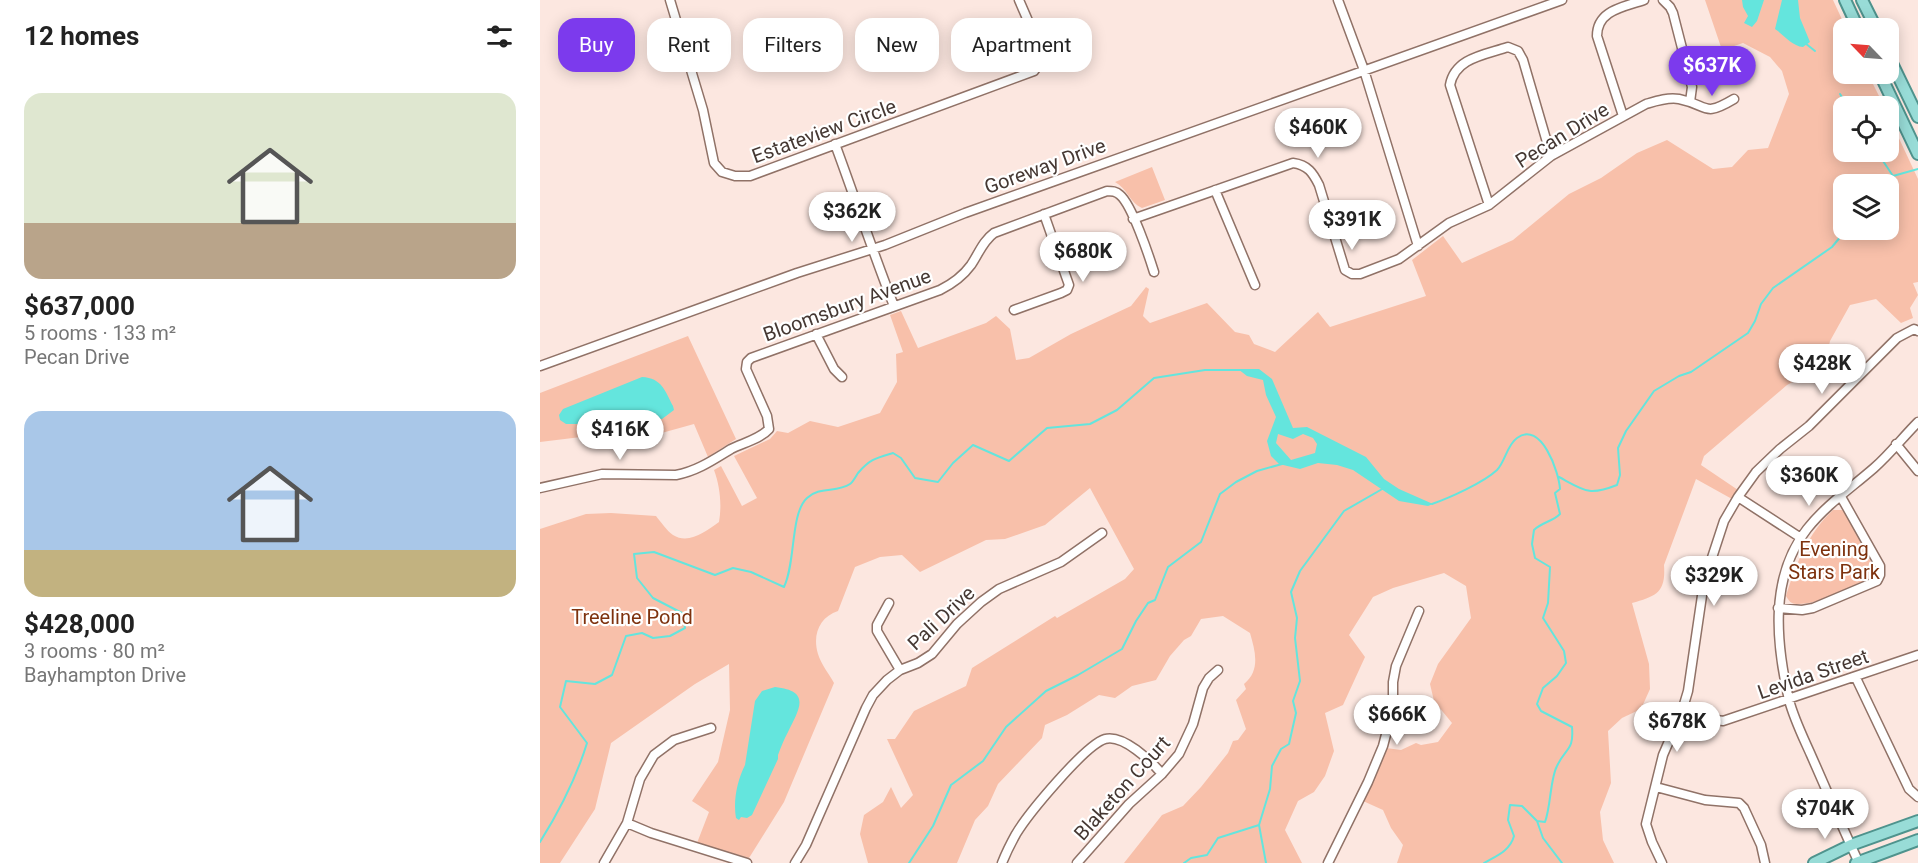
<!DOCTYPE html>
<html lang="en">
<head>
<meta charset="utf-8">
<style>
	body { margin:0; font-family:Roboto,sans-serif; background:#f2f2f2; color:#222; height:100vh; display:flex; flex-direction:column; font-size:22px; white-space:nowrap }
	* { box-sizing:border-box; margin:0 }
	p { font-size:20px; color:#767676 }
	.icon { flex:none; width:33px; height:33px; fill:none; stroke:currentColor; stroke-width:2; stroke-linecap:round; stroke-linejoin:round }
	.map { position:relative; flex:1; overflow:hidden }
	.drawer { display:flex; flex-direction:column; background:#fff; width:540px }
	.drawer>* { flex:none }
	.banner { position:absolute; left:18px; top:18px; width:570px; height:54px; display:flex; gap:12px }
	.needle { width:39px; rotate:295deg }
	.tools { position:absolute; left:1293px; top:18px; display:grid; gap:12px }
	.tools a { display:grid; place-items:center; width:66px; height:66px; border-radius:12px; background:#fff; box-shadow:0 3px 15px #0003; font-size:30px }
	.price { position:absolute; translate:-50% -51px; padding:0 14px; border-radius:21px; background:#fff; color:#222; font-size:20px; line-height:39px; filter:drop-shadow(0 2px 3px #0008) }
	.price::after { content:''; position:absolute; left:50%; top:36px; width:18px; height:14px; margin-left:-9px; background:inherit; clip-path:polygon(0 0,100% 0,50% 100%) }
	.price.current { background:#7c3aed; color:#fff }
	ul { padding:0; list-style:none }
	li { display:grid; align-content:center; gap:12px; height:318px; padding:0 24px }
	li span { display:grid; place-items:center; height:186px; border-radius:18px; color:#555 }
	li>.icon { margin-inline-start:auto }
	span .icon { width:108px; height:108px; fill:#fffc; stroke-width:1 }
	li b { font-size:26px }
	h2 { display:flex; justify-content:space-between; align-items:center; height:72px; padding:0 24px; font-size:26px }
	.tag { padding:0 21px; border-radius:18px; background:#fff; box-shadow:0 3px 15px #0003; font-size:21px; line-height:54px }
	.tag.current { background:#7c3aed; color:#fff }
	main { display:flex; flex:1; min-height:0 }
	.map>svg:first-child { display:block }
	.green { fill:#f8c0aa; fill-rule:evenodd }
	.water { fill:#64e5dd; fill-rule:evenodd }
	.lines { fill:none; stroke-linecap:round; stroke-linejoin:round }
	.stream { stroke:#64e5dd; stroke-width:2 }
	.minor-casing { stroke:#907267; stroke-width:11 }
	.major-casing { stroke:#4f938d; stroke-width:14 }
	.minor { stroke:#fff; stroke-width:8 }
	.major { stroke:#98dcd7; stroke-width:10 }
	.labels { text-anchor:middle; stroke-width:4.5; stroke-linejoin:round; paint-order:stroke }
	.street-label { font-size:20px; fill:#453833; stroke:#fff }
	.park-label { font-size:20px; fill:#7e320e; stroke:#fff }
</style>
</head>
<body>
<main>
<section class="drawer">
<h2>12 homes<svg class="icon" aria-label="filters" viewBox="0 0 24 24"><path d="M4 7h16M4 17h16"/><circle cx="9" cy="7" r="2"/><circle cx="15" cy="17" r="2"/></svg></h2>
<ul>
<li><span style="background:linear-gradient(#dfe7d0 70%,#b9a48a 0)"><svg class="icon" aria-label="home" viewBox="0 0 24 24"><path d="M3 11l9-7 9 7M6 9v11h12V9"/></svg></span><div><b>$637,000</b><p>5 rooms · 133 m²</p><p>Pecan Drive</p></div></li>
<li><span style="background:linear-gradient(#a9c7e8 75%,#c2b280 0)"><svg class="icon" aria-label="home" viewBox="0 0 24 24"><path d="M3 11l9-7 9 7M6 9v11h12V9"/></svg></span><div><b>$428,000</b><p>3 rooms · 80 m²</p><p>Bayhampton Drive</p></div></li>
</ul>
</section>
<div class="map">
<svg width="1378" height="863" viewBox="0 0 1378 863">
	<rect width="100%" height="100%" fill="#fce7e0"/>
	<path class="green" d="M1165,0h128l13,28h-2v46h24l16,32h-40v46h44l1,-35 29,62v103l-5,1 5,12 -8,13 3,10 -12,5 -25,-24 -26,6 -20,36 -2,9 -19,23 -22,12 -83,71 -3,9 37,25 -6,9 -36,-20 -32,86c2,28 -8,31 -32,38l17,61 1,25 -9,20 -19,9 -14,13 3,52 -11,29 3,28 11,23h-217l6,-18 -12,-17 -8,-18 -20,-9 23,-53 15,2 15,-7 5,2 17,-3 14,-19 -18,-22 -4,-17 8,-20 33,-46 -5,-32 -22,-13 -51,15 -20,9 -24,38 16,22 -22,48 -18,8 9,38 -9,25 -11,16 -16,9 -13,29 17,33h-178l38,-48 21,-9 18,-19 27,-34 5,-12 5,-1 8,-11 -10,-29 10,-11 -2,-5c17,-14 11,-33 6,-51l-27,-17 -22,3 -10,17 -7,4 -14,16 -14,24 -24,6 -17,12 -16,-3 -32,20 -22,10 -3,13 -44,46 -10,22 -13,14 -18,43h-89l-8,-29 4,-19 19,-13 8,-15 10,21 12,-13 -26,-56h8l19,-28 52,-25 6,-18 83,-52 2,2 68,-39 9,-10 -44,-81 -45,37 -40,14 -19,1 -66,32 -18,-17 -22,2 -25,10 -17,44c-18,6 -26,23 -20,43 3,10 11,20 16,29l-50,119 -35,56 -52,-15 12,-31 -17,-11 26,-39 12,-52 -1,-46 -34,20 -84,59 -16,66 -35,54h-20v-334l46,-15 25,-1 45,3c5,6 11,15 17,19 16,10 33,-4 46,-13 3,-17 1,-36 -5,-52l7,-4 21,40 15,-8 -23,-42 36,-17 7,-8 11,2 22,-12 28,6 42,-14 17,-31 -1,-28 7,-2 -13,-37 11,-4 17,37 68,-25 10,-7 14,13 6,31 13,-2 42,-24 60,-28 15,-19 3,2 -6,27 7,7 57,-20 28,29 14,3 5,9 21,8 43,-40 12,15 96,-31 -14,-36 31,-24 19,27 51,-23 56,-46 32,-16 36,-25 30,-13 46,29 19,-2 16,-17 20,-2 21,-54 -7,-23 -12,-14 -27,-14 -21,7zM1304,184h44v46h-44z
		M612,167l13,33 -23,8c-12,-5 -15,-20 -27,-26z
		M148,336l48,103 -28,18 -14,-33 -36,10 -44,-1 -74,9v-49z
		M1293,510h9l8,7 25,54v6c-13,11 -61,28 -78,27 -6,0 -8,-3 -11,-8 10,-32 22,-63 47,-86z"/>
	<path class="water" d="M1202,0h22l-7,21 -5,6 -8,-4 4,-7 -5,-9z
		M1242,0h16l2,18 10,24 -7,5c-11,-1 -19,-12 -28,-18z
		M698,369h21l13,10 21,49 14,-1 59,30 18,22 15,10 34,15 -5,2 -29,-5 -46,-31 -16,-5 -19,-2 -18,6 -21,-5 -8,-8 -4,-15 9,-24 -10,-22 -3,-15 -16,-4zM738,434l15,5 10,-5 10,4 4,6 -2,9 -24,7 -15,-17z
		M102,377c20,1 23,14 31,29l1,4 -12,9 -18,2 -44,-1 -19,4h-15l-6,-4 -1,-5 4,-6z
		M235,687c37,4 24,22 13,45 -4,7 -7,15 -10,23v4l-26,56 -5,3 -6,-1 -2,3 -3,-2c-3,-17 1,-37 9,-53l10,-64 7,-10z"/>
	<g class="lines">
		<path class="stream" d="M1265,43l10,8
			M1300,94l8,12
			M1337,152l16,24
			M1338,184l15,-8 25,-7
			M1019,477c26,14 30,19 58,8l3,-10 -2,-27 8,-17 28,-40 25,-15 12,-4 57,-39 7,-12 6,-17 12,-16 59,-41 14,-17
			M892,504c17,-6 51,-21 65,-34 8,-8 10,-25 20,-32 24,-18 42,34 43,51l-5,4 5,21c-8,8 -18,8 -26,16l-2,14 3,14 15,9 -2,36 -5,15 21,33 2,12 -9,13 -14,12 -6,16 4,7 31,16c2,24 -6,20 -15,39 -7,13 -6,40 -12,56l-8,-1
			M0,842c20,-32 36,-63 47,-99l-27,-36 6,-26 29,3 17,-9 14,-39 16,-3 11,5 17,-2 15,-8 -3,-15 -29,-15 -16,-20 -3,-24 20,-2 61,23 18,-7 18,4 33,15c12,-25 6,-73 23,-89 12,-12 30,-5 43,-14 3,-2 6,-8 8,-11 12,-14 18,-15 35,-20l8,5 14,20 23,4 15,-19 20,-18 36,16 38,-33 43,-4 27,-14 37,-32 51,-8h36
			M369,863l24,-37 18,-41 32,-24 23,-34 40,-36 32,-16 44,-26 14,-28 12,-18 7,-3 13,-33 33,-25 19,-48 16,-12 21,-11 25,-7
			M644,863l7,-5 16,-3 11,-17 41,-13
			M726,863l-7,-38 11,-36 2,-23 9,-17 8,-5 7,-31 -3,-12 7,-20 -5,-43 2,-20 -6,-26 9,-21 44,-60 40,-23
			M944,863c12,-7 26,-12 30,-27l-6,-16 2,-15 12,1 15,15 6,17 19,25"/>
		<defs>
			<path id="minor" d="M130,0l33,110 11,53 8,9 13,4h15l284,-105 7,-10 -2,-15 -20,-46
				M798,0l26,70 54,176
				M1123,0l7,7 3,6 19,74 -2,15
				M1083,116l-26,-80c0,-26 27,-29 47,-36
				M295,144c20,54 38,109 59,162
				M675,190l40,95
				M949,205l-39,-120c5,-27 34,-30 58,-38l10,4 5,9 28,96
				M593,219l160,-56c15,2 20,10 26,22l26,85 7,4h8l39,-15 50,-36 40,-18 62,-49 95,-52c10,-3 22,-7 33,-5 30,6 23,19 55,0
				M474,310l47,-17 6,-3 2,-5 -25,-71
				M276,334l18,35 8,8
				M0,366l257,-93 88,-28 80,-32 597,-213
				M1356,444l22,27
				M0,488l62,-14 74,1c21,-4 37,-15 55,-26 12,-6 29,-10 38,-20l-2,-13 -21,-47 1,-7 4,-4 189,-68c12,-6 23,-14 31,-25 8,-12 12,-24 23,-32l113,-42c5,0 9,0 13,4 12,10 29,61 34,77
				M1198,497l63,41
				M349,603l-12,22v6l23,39
				M1238,608l24,2 11,-2 64,-27 3,-6v-9l-40,-71
				M1316,678l53,111 9,8
				M1142,711l17,6 24,4 195,-66
				M1116,787l49,13 34,3 5,5 17,37 4,18
				M87,823l24,10 96,30
				M64,863l23,-40 13,-44 14,-24 20,-15 37,-12
				M255,863l11,-18 60,-137 7,-13 14,-15 13,-10 18,-7 14,-9 25,-30 24,-22 18,-13 62,-27 41,-29
				M462,863c4,-10 9,-20 14,-29 12,-20 69,-89 89,-95 18,-5 46,22 57,35
				M537,863l52,-59 33,-30 17,-20 14,-30 10,-36 6,-10 9,-8
				M788,863l40,-81 15,-36 10,-38v-26l3,-16 23,-55
				M1122,863l-10,-21 -6,-18 17,-69 19,-44 6,-20 16,-109 20,-61 14,-24 18,-25 24,-23 29,-23 88,-88 17,-9 4,2
				M1319,863c-17,-36 -32,-72 -48,-108 -8,-18 -17,-36 -22,-55 -13,-57 -20,-122 18,-171 19,-24 44,-41 67,-61 16,-14 29,-31 44,-46"/>
			<path id="major" d="M1305,0l13,28
				M1322,0l14,28
				M1348,55l30,62
				M1340,74l38,80
				M1274,863l37,-18 67,-24
				M1316,863l62,-23"/>
		</defs>
		<use href="#minor" class="minor-casing"/>
		<use href="#major" class="major-casing"/>
		<use href="#minor" class="minor"/>
		<use href="#major" class="major"/>
	</g>
	<g class="labels">
		<g class="street-label">
			<text transform="translate(284 131) rotate(-20)" y="7">Estateview Circle</text>
			<text transform="translate(1022 135) rotate(-32)" y="7">Pecan Drive</text>
			<text transform="translate(505 166) rotate(-20)" y="7">Goreway Drive</text>
			<text transform="translate(307 305) rotate(-20)" y="7">Bloomsbury Avenue</text>
			<text transform="translate(401 618) rotate(-43)" y="7">Pali Drive</text>
			<text transform="translate(1273 674) rotate(-19)" y="7">Levida Street</text>
			<text transform="translate(582 788) rotate(-48)" y="7">Blaketon Court</text>
		</g>
		<g class="park-label">
			<text x="1294" y="556">Evening<tspan x="1294" dy="23">Stars Park</tspan></text>
			<text x="92" y="624">Treeline Pond</text>
		</g>
	</g>
</svg>
<div class="tools">
<a><svg class="needle" viewBox="-14 -14 28 28"><path d="M0-13l5 13h-10z" fill="#e53935"/><path d="M0 13l5-13h-10z" fill="#767676"/></svg></a>
<a><svg class="icon" aria-label="locate" viewBox="0 0 24 24"><circle cx="12" cy="12" r="6"/><path d="M12 2v4M12 18v4M2 12h4M18 12h4"/></svg></a>
<a><svg class="icon" aria-label="layers" viewBox="0 0 24 24"><path d="M12 4l9 5-9 5-9-5zM3 14l9 5 9-5"/></svg></a>
</div>
<b class="price current" style="left:1172px;top:97px">$637K</b>
<b class="price" style="left:778px;top:159px">$460K</b>
<b class="price" style="left:312px;top:243px">$362K</b>
<b class="price" style="left:812px;top:251px">$391K</b>
<b class="price" style="left:543px;top:283px">$680K</b>
<b class="price" style="left:1282px;top:395px">$428K</b>
<b class="price" style="left:80px;top:461px">$416K</b>
<b class="price" style="left:1269px;top:507px">$360K</b>
<b class="price" style="left:1174px;top:607px">$329K</b>
<b class="price" style="left:857px;top:746px">$666K</b>
<b class="price" style="left:1137px;top:753px">$678K</b>
<b class="price" style="left:1285px;top:840px">$704K</b>
<div class="banner">
<a class="tag current">Buy</a>
<a class="tag">Rent</a>
<a class="tag">Filters</a>
<a class="tag">New</a>
<a class="tag">Apartment</a>
</div>
</div>
</main>
</body>
</html>
